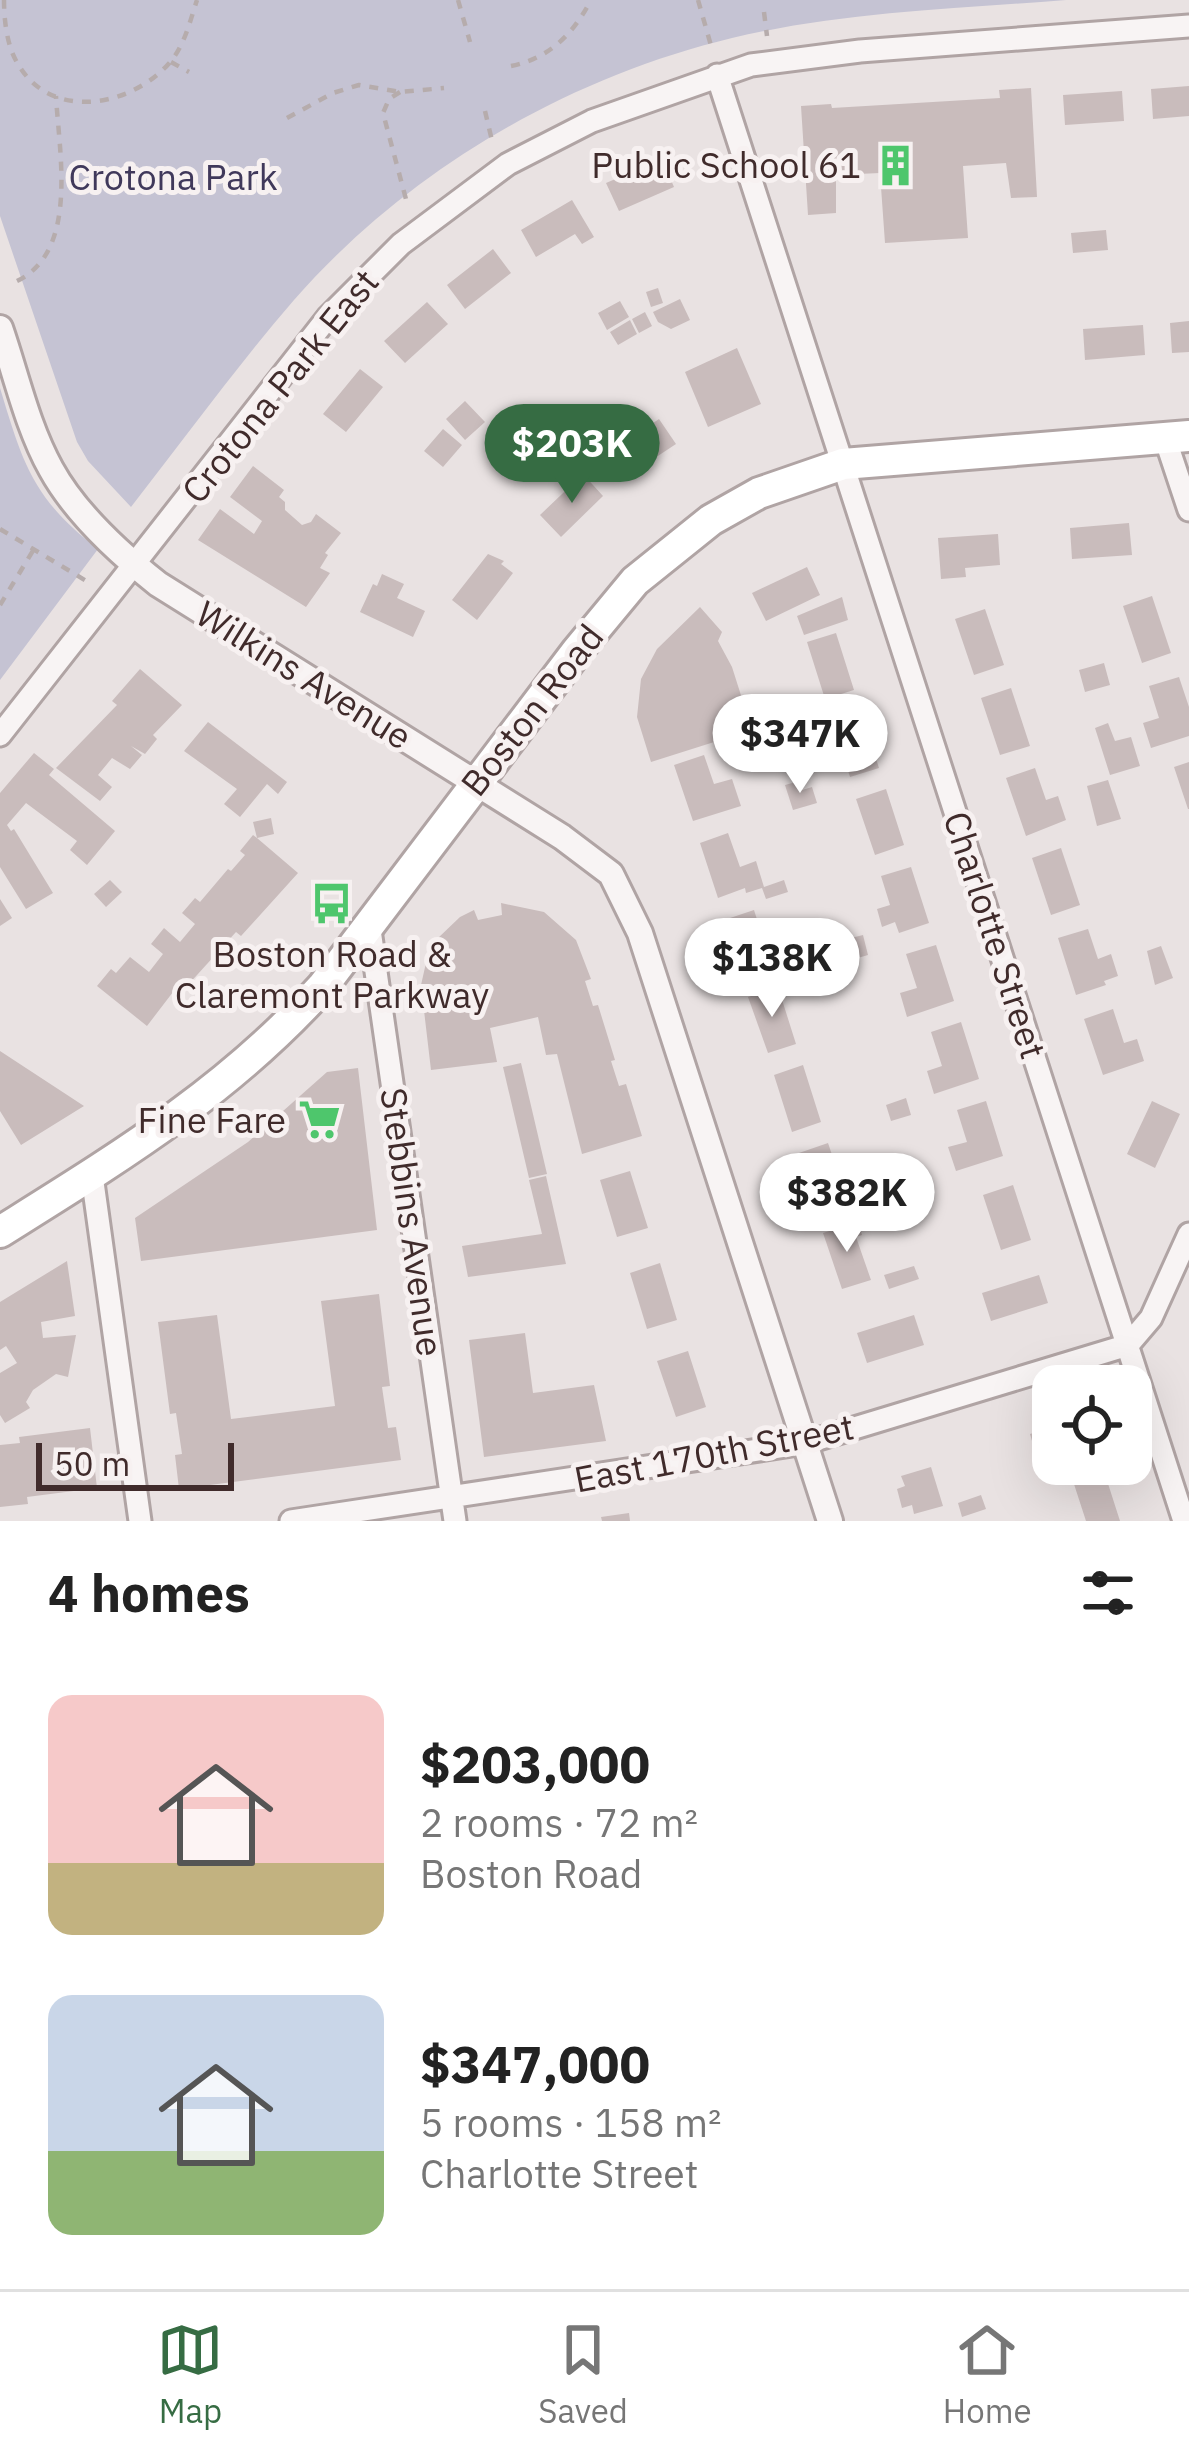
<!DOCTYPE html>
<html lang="en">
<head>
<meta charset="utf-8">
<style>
	body { margin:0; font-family:"IBM Plex Sans",sans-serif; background:#f6f6f6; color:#222; height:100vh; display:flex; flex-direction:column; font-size:45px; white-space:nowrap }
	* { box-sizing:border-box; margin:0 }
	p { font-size:39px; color:#767676 }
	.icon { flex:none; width:66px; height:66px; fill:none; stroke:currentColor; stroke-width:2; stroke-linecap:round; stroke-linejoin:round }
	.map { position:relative; height:1521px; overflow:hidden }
	.sheet { display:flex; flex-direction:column; background:#fff; flex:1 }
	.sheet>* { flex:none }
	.buttons { position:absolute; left:1032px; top:1365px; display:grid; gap:24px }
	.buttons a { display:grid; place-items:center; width:120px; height:120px; border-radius:24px; background:#fff; box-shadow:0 12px 48px #0002; font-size:60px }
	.scale { position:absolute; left:36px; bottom:30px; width:198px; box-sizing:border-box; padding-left:12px; border:6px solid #402b2b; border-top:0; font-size:33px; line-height:42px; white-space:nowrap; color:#402b2b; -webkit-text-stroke:9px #f7f1f1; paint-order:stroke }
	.price { position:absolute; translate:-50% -102px; padding:0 27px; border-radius:42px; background:#fff; color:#222; font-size:39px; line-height:78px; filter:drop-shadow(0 3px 6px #0008) }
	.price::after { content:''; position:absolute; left:50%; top:72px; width:36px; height:27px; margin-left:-18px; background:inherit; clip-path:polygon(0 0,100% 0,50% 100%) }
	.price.on { background:#366c43; color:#fff }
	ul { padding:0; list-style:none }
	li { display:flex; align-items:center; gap:36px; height:300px; padding:0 48px }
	li span { display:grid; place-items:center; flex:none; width:336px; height:240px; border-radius:24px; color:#555 }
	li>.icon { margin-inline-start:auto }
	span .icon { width:144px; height:144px; fill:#fffc; stroke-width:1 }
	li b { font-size:51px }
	h2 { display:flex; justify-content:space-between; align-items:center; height:144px; padding:0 48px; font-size:51px }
	.tabs { display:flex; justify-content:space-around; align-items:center; height:168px; border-top:3px solid #e0e0e0; background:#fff; font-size:33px; color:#767676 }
	.tabs a { display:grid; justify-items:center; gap:6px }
	.tabs .on { color:#366c43 }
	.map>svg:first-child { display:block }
	.green { fill:#c5c3d3 }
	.water { fill:#c79fa2 }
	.building { fill:#c9bcbc }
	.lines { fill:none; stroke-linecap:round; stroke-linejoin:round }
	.minor-casing { stroke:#b0a4a4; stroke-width:27 }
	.tertiary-casing { stroke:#b0a4a4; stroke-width:30 }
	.secondary-casing { stroke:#b0a4a4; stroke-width:36 }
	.path { stroke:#b6acac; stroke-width:4.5; stroke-dasharray:9 9; stroke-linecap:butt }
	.minor { stroke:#f8f4f4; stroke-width:21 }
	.tertiary { stroke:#f8f4f4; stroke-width:24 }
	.secondary { stroke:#fff; stroke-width:30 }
	.labels { text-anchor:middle; stroke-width:10; stroke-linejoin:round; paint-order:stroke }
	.poi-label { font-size:36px; fill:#402b2b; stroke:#f7f1f1; text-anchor:end }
	.park-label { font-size:36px; fill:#40395b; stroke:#f7f1f1 }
	.street-label { font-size:36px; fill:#402b2b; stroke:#f7f1f1 }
</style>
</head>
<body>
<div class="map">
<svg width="1189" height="1521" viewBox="0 0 1189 1521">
	<rect width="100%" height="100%" fill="#e9e2e2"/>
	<path class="green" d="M0,0h1066c-111,9 -225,12 -334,38 -166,40 -325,133 -438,262 -57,66 -109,138 -163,207l-43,-46 -11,-19 -77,-226z
		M0,388c23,76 33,111 98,161l-98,131z"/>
	<path class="water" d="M795 748a15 15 0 1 1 30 0a15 15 0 1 1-30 0Z"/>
	<path class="building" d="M1189,86v30l-36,3 -2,-30z
		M1031,88l6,109 -26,1 -5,-35 -43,3 5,72 -83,5 -5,-70 -44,2v38l-28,2 -7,-109 30,-2 1,4 168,-10 -1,-8z
		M1122,91l2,30 -59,4 -2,-30z
		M662,159l12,28 -55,24 -13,-28z
		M572,200l22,37 -12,7 -7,-10 -39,23 -15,-27z
		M1106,230l2,20 -35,3 -2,-20z
		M493,249l18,24 -46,36 -18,-24z
		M658,288l5,15 -12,4 -5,-15z
		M680,299l10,21 -19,9 -13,-7 -5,-10z
		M620,301l9,16 -22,13 -9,-17z
		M427,302l21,22 -43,39 -21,-22z
		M645,312l7,14 -13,7 -7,-14z
		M630,320l7,14 -19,11 -8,-13z
		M1189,321v31l-17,1 -2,-30z
		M1143,325l2,30 -60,5 -2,-31z
		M737,348l24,56 -53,23 -23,-55z
		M360,369l23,18 -37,45 -23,-18z
		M465,401l20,21 -20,18 -19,-21z
		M659,419l17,25 -50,33 -16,-25z
		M443,429l19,16 -19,22 -19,-16z
		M253,466l31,24 -5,7 6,5v8l17,15 9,-3 5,-8 25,19 -16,20 3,2 -8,13 10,5 -24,34 -108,-67 22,-31 34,25 8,-13 -32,-24z
		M583,474l20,22 -42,41 -21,-22z
		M1129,523l3,32 -60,4 -2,-31z
		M998,534l2,31 -35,3 1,9 -25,2 -3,-41z
		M488,554l16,7 -3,3 12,9 -36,47 -25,-20z
		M807,567l13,28 -54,26 -14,-28z
		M382,574l22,10 -7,14 28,13 -12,26 -53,-25 13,-28 4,2z
		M1152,596l19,57 -29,10 -19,-57z
		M842,597l6,23 -44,15 -7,-19z
		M700,607l22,25 -4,9 14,26 20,63 -101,32 -14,-45 4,-38 16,-30z
		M985,609l19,56 -30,10 -19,-56z
		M836,633l18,57 -29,9 -18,-57z
		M1104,663l6,22 -25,7 -6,-22z
		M140,669l42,36 -29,30 4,4 -12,15 -14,-8 11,9 -12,14 -18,-11 -14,17 14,12 -12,14 -44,-33 61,-63 -5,-4z
		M1179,677l10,30v29l-38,12 -8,-25 16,-5 -10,-32z
		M1011,688l19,58 -30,9 -19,-57z
		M861,712l18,56 -29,9 -18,-56z
		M208,722l79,60 -9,12 -11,-10 -27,33 -16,-13 13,-15 -53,-38z
		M1108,723l7,18 16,-4 9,29 -30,9 -15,-47z
		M34,753l20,16 -5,6 66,56 -28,34 -17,-15 7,-9 -51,-38 -19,22 4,6 3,-2 39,64 -27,16 -26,-42v-74z
		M704,755l10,29 18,-5 9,27 -48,15 -19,-56z
		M1189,762v47h-1l-14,-42z
		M1035,768l11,32 12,-4 8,24 -40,16 -20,-58z
		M1108,780l13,39 -24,7 -10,-40z
		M796,782l3,9 13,-4 5,16 -24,7 -8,-25z
		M886,789l18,56 -29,10 -19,-56z
		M271,818l3,16 -17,4 41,35 -57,63 -5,-4 -58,64 -5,-4 -26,34 -50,-40 14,-17 5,4 14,-16 19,15 14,-18 -12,-10 13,-16 16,14 15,-18 -13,-11 13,-15 5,4 28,-33 3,2 14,-16 -5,-4 13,-16 4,3 -4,-16z
		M728,833l12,34 16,-6 8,26 20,-7 4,12 -22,7 -4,-11 -16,5 -1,-5 -27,10 -18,-55z
		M1061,848l19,57 -29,10 -19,-57z
		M911,867l18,56 -30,10 -4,-11 -13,5 -5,-18 13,-4 -9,-29z
		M110,880l12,12 -16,15 -12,-13z
		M0,899l12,19 -12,8z
		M501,903l43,9 32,28 15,39 -6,2 8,25 5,-1 17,55 -4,1 8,25 7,-2 16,52 -60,18 -25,-100 -11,1 -8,-38 -48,11 7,34 -66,8 -10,-85 7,-31 9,-15 23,-22 14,-7 4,10 24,-5z
		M754,910l18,56 -30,9 -18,-55z
		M1088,929l10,30 13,-5 7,22 -14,5 2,4 -30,10 -18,-57z
		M863,935l5,20 -24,7 -5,-21z
		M936,945l18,56 -47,16 -7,-24 17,-5 -11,-34z
		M1161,946l12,32 -18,7 -8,-34z
		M778,987l18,57 -28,9 -20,-56z
		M1113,1009l11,34 13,-4 7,22 -41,14 -19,-56z
		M961,1022l18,57 -45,15 -7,-23 15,-5 -11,-34z
		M0,1051l84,55 -63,39 -21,-34z
		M521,1063l26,111 -18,4 -26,-111z
		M803,1065l18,57 -29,10 -18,-57z
		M358,1068l19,162 -236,31 -6,-43 113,-76 79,-70z
		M906,1098l5,17 -20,6 -5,-16z
		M986,1101l17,55 -47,15 -8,-24 19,-5 -10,-32z
		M1152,1101l28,13 -25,54 -28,-14z
		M828,1143l19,56 -30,10 -18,-56z
		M630,1171l18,57 -31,9 -17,-57z
		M546,1176l20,88 -98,13 -6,-31 80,-12 -13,-54z
		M1013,1185l18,55 -30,10 -18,-55z
		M858,1222l4,13 -6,2 15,43 -29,9 -19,-56z
		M67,1261l8,55 -34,6 2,16 33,-3 -8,42 -12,-3 -23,16 -7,12 4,6 -25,15 -5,-8v-42l17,-10 -11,-17 -6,4v-48z
		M660,1263l17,57 -30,9 -17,-56z
		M914,1266l5,13 -30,10 -5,-14z
		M1039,1275l9,28 -57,18 -9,-28z
		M379,1294l11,92 -8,1 6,41 8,-1 5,33 -222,29 -4,-34 7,-1 -6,-41 -6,1 -12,-92 59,-7 14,104 104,-13 -14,-105z
		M914,1315l10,30 -57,18 -10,-30z
		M525,1333l8,60 61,-8 12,56 -122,16 -15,-117z
		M688,1351l18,56 -30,10 -19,-56z
		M1053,1427v30l-15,5 -8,-28z
		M90,1428l7,60 -70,9 1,7 -28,3v-62l20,-2 -1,-6z
		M931,1467l12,39 -29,8 -2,-9 -10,3 -5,-19 8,-3 -4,-10z
		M1103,1468l17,53h-34l-14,-43z
		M981,1495l5,14 -24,8 -4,-14z
		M629,1513l1,8h-28l-1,-4z"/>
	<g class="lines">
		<defs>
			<path id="minor" d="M717,75l467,1446
				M1165,438l24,72
				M0,735l328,-418 73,-73 107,-80 84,-43 159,-56 109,-14 329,-25
				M369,923l86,598
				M92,1175l48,346
				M291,1521l514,-78 323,-98 23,-27 38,-84"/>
			<path id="tertiary" d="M0,328c16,46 27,98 51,141 24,44 68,84 107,115l404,253 49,37 29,59 190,588"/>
			<path id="secondary" d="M0,1232c118,-74 229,-141 323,-246l254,-335 58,-70 76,-61 48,-27 84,-29 346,-28"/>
		</defs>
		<use href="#minor" class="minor-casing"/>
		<use href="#tertiary" class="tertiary-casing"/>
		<use href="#secondary" class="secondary-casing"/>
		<path class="path" d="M4,0c0,20 3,47 14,64 34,59 116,42 153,-3 14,-17 19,-40 26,-61
			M458,0l12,42
			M698,0l14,49
			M764,12l3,24
			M171,62l18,10
			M511,66c39,-8 62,-32 80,-66
			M400,92l-11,7 -6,14 24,90
			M485,111l8,34
			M287,118l46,-25 26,-8 41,7 44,-4
			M17,281c62,-30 42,-128 39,-185
			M0,529l88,53
			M0,605l34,-56"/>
		<use href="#minor" class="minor"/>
		<use href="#tertiary" class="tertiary"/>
		<use href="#secondary" class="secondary"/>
	</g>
	<defs>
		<symbol id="building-bare" viewBox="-9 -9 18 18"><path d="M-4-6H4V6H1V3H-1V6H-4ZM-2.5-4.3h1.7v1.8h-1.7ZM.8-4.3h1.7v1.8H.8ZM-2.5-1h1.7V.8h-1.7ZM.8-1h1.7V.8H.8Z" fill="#4ec66c" stroke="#f7f1f1" stroke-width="2.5" paint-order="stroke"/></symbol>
		<symbol id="bus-bare" viewBox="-9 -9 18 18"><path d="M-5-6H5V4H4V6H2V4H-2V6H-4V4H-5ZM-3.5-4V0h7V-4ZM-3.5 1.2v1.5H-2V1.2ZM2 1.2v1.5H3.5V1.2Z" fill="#4ec66c" stroke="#f7f1f1" stroke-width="2.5" paint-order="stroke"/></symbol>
		<symbol id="supermarket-bare" viewBox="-9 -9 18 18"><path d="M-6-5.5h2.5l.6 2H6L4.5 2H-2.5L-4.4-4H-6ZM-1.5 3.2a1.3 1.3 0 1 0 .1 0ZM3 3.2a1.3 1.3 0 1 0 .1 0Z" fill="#4ec66c" stroke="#f7f1f1" stroke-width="2.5" paint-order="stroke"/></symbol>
	</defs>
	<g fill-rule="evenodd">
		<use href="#building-bare" x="866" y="136" width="59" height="59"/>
		<use href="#bus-bare" x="302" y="874" width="59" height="59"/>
		<use href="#supermarket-bare" x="290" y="1090" width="59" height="59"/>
	</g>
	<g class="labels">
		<g class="poi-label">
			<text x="861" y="178">Public School 61</text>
			<text x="332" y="967" text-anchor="middle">Boston Road &amp;<tspan x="332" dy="41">Claremont Parkway</tspan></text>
			<text x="286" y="1133">Fine Fare</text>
		</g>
		<g class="park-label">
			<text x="173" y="190">Crotona Park</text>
		</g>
		<g class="street-label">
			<text transform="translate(280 386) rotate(-51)" y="13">Crotona Park East</text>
			<text transform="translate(304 675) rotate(32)" y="13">Wilkins Avenue</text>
			<text transform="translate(532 710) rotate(-52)" y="13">Boston Road</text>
			<text transform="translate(995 935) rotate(72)" y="13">Charlotte Street</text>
			<text transform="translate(412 1222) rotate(82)" y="13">Stebbins Avenue</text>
			<text transform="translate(714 1453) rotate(-11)" y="13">East 170th Street</text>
		</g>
	</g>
</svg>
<div class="buttons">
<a><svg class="icon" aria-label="locate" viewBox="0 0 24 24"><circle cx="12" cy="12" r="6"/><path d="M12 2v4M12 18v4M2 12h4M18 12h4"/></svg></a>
</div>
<div class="scale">50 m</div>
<b class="price on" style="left:572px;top:506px">$203K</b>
<b class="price" style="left:800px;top:796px">$347K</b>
<b class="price" style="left:772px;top:1020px">$138K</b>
<b class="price" style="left:847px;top:1255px">$382K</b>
</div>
<section class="sheet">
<h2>4 homes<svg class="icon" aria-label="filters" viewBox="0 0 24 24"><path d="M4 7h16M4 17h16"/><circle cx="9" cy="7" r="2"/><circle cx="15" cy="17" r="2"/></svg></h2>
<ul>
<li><span style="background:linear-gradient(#f6c9c9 70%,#c2b280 0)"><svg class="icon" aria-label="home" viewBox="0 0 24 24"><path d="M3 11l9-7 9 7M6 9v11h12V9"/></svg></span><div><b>$203,000</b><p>2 rooms · 72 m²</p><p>Boston Road</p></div></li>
<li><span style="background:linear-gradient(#c9d6e8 65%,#8fb573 0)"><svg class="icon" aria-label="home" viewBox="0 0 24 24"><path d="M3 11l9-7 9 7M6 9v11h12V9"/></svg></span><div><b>$347,000</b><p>5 rooms · 158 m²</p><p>Charlotte Street</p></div></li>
</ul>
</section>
<nav class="tabs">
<a class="on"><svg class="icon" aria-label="map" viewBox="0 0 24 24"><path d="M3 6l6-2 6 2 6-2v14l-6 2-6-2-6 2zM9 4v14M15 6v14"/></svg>Map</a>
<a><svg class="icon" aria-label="saved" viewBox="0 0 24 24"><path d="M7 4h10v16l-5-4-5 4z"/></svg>Saved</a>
<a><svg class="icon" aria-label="home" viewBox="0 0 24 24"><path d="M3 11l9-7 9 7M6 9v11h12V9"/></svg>Home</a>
</nav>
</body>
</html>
